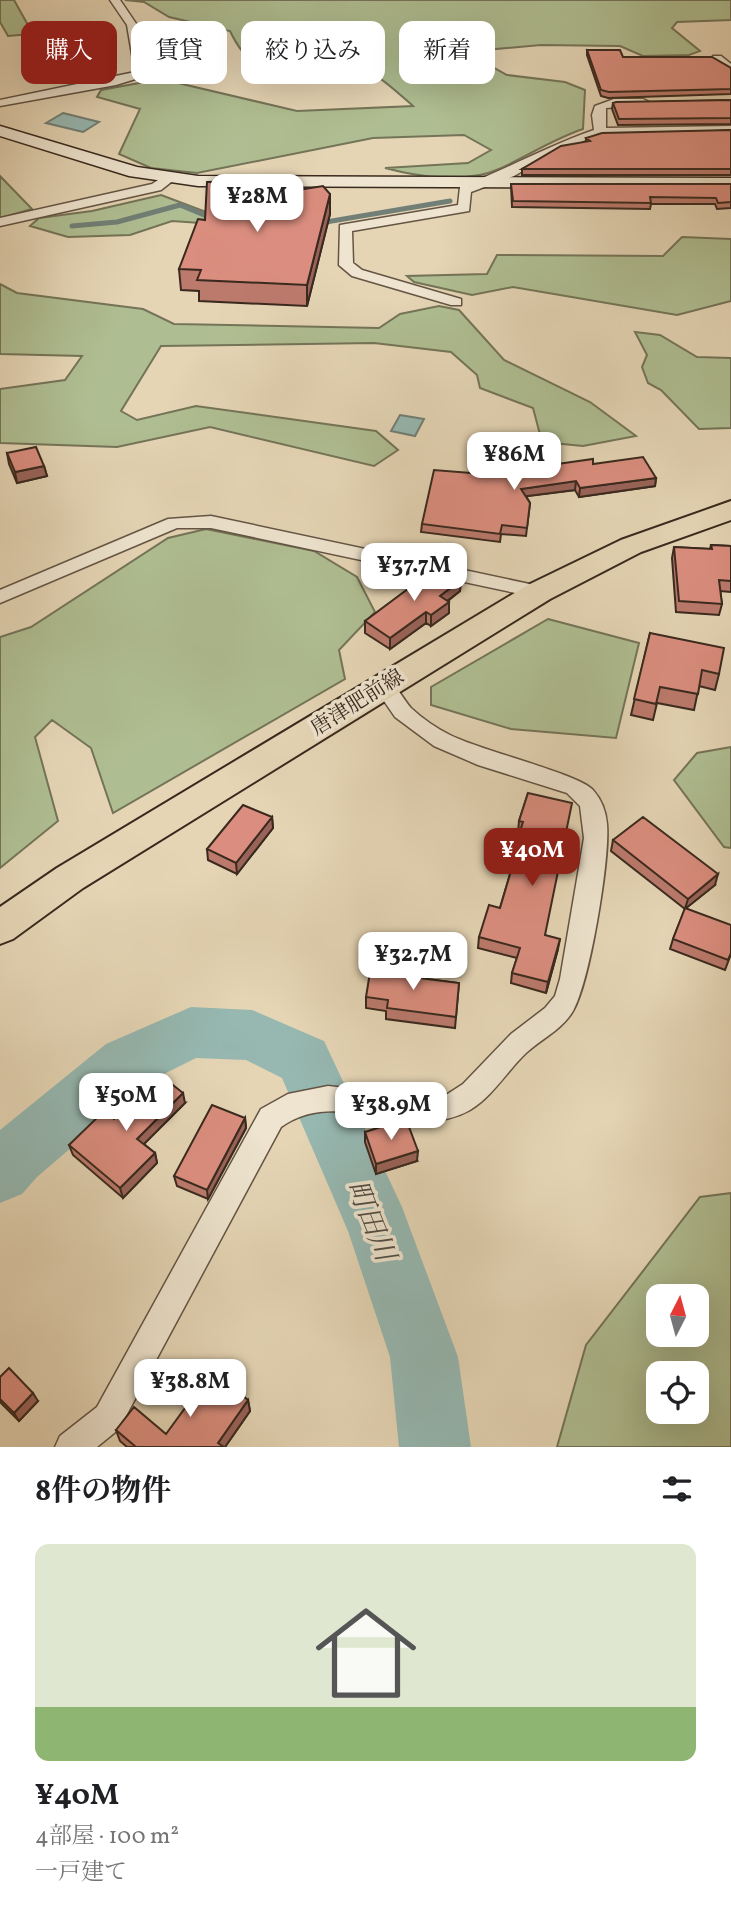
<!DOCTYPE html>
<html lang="ja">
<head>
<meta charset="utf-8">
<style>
	body { margin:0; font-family:Vollkorn,"Noto Serif JP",serif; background:#f6f6f6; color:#202124; height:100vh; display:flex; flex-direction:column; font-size:26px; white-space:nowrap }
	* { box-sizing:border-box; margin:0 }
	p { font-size:23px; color:#757577 }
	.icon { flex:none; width:38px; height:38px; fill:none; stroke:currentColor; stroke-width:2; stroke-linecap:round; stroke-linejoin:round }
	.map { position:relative; height:1447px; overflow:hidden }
	.details { display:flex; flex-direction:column; background:#fff; flex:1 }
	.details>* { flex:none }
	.banner { position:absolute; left:21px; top:21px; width:690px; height:63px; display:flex; gap:14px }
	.needle { width:46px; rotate:6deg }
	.buttons { position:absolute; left:646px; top:1284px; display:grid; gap:14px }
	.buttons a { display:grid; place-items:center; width:63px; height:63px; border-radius:14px; background:#fff; box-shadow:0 7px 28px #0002; font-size:35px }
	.price { position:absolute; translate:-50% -60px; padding:0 16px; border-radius:14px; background:#fff; color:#222; font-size:23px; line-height:46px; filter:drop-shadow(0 2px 4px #0008) }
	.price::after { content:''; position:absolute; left:50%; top:42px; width:21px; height:16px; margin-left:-10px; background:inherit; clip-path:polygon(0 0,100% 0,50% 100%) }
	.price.selected { background:#8f2418; color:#fff }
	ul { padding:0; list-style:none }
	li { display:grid; align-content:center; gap:14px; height:371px; padding:0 35px }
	li span { display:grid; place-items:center; height:217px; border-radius:14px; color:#555 }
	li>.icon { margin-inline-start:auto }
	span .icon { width:126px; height:126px; fill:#fffc; stroke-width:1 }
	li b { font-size:30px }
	h2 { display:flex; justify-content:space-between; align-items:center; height:84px; padding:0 35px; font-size:30px }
	.chip { padding:0 24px; border-radius:14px; background:#fff; box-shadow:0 7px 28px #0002; font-size:24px; line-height:63px }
	.chip.selected { background:#8f2418; color:#fff }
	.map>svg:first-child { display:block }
	.green { fill:#afbe92; stroke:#747458; stroke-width:2; fill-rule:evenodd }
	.water { fill:#96b8b1; stroke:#717f76; stroke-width:2 }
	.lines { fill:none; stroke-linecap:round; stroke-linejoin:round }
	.stream { stroke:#717f76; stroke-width:5 }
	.river { fill:#96b8b1; fill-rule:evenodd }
	.street-casing { stroke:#645444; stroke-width:3 }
	.secondary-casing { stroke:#39291e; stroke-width:3 }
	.primary-casing { stroke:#39291e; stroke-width:4 }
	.street { fill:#eee4cf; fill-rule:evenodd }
	.secondary { fill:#eee4cf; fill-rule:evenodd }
	.primary { fill:#e5d5b5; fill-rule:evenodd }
	.wall { fill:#bc7a6d; stroke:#39291e; stroke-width:2 }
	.shaded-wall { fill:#996359; stroke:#39291e; stroke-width:2 }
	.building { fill:#db8e7f; stroke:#39291e; stroke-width:2 }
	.labels { text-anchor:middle; stroke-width:7; stroke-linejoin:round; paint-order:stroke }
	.street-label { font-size:21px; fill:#39291e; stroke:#eee4cf }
	.near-water-label { font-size:28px; font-style:italic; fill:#504d43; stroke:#eee4cf }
</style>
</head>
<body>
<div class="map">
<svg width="731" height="1447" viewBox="0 0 731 1447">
	<rect width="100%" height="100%" fill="#e5d5b5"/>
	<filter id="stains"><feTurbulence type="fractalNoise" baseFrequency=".00286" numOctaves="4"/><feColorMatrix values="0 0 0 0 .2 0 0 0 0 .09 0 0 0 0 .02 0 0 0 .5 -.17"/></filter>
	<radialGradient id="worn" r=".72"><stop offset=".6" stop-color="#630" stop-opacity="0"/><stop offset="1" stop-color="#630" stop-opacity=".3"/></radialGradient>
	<path class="green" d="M0,0h14l19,34 -25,2 -8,-14z
		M125,0h606v20l-54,2 -5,6 28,23 -11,4 -46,1 -23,-10 -79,-1 -56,5 -3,11 25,14 58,7 20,8 -2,39c-32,11 -55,27 -84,40 -33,15 -80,8 -114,-1l83,-5 23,-13 -27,-15 -91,3 -176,35 -46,-5 -32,-14 21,-45 -43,-12 4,-7 60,-11 136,32 116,-5c-24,-21 -44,-41 -77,-47 -9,-1 -19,3 -27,5 -40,10 -60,7 -79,-33l-61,-14 -25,-15z
		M0,176l32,33 -32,9z
		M161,195l82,31 -71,-5 -42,14 -62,2 -38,-11 9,-8 53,-7z
		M682,237l49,2v62l-54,14 -164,-28 -41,8 -58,-13 -7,-6 80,-2 10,-19 166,1z
		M0,284l17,9 126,16 31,15 205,4 21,-14 39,-8 20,4 45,50 86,42 46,34 -53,10 -41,-4 -9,-34 -53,-20 -3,-13 -26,-23 -77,-9 -213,3 -40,65 16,9 59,-14 180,25 22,19 -24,16 -164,-39 -93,20 -117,-4v-54l65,-9 17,-24 -82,-2z
		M635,332l25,3 37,22 34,1v70l-32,1 -38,-39 -13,-7 -6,-16 5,-12z
		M206,529l108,22 43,26 18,35 -36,38 6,29 -232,134 -22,-65 -39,-28 -17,17 23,84 -58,47v-231l31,-10 137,-89z
		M548,619l91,24 -23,95 -105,-9 -80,-24v-18z
		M731,747v101l-7,-1 -50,-67 23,-27z
		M731,1193v254h-174l29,-102 114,-148zM658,1297h38v38h-38zM658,1374h38v38h-38z"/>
	<path class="water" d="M63,113l36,9 -16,10 -37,-9z
		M400,415l24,4 -9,17 -24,-5z"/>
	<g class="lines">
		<path class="stream" d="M320,223l130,-22
			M72,226l45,-4 63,-17 34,14"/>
		<path class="river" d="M191,1007l61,3 72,31 78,166 56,150 13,90h-72l-9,-90 -42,-126 -66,-153 -36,-18 -50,-2 -48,24 -111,95 -15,17 -22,9v-73l106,-86z"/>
		<defs>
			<path id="street" d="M110,0h10l17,25 8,51 -29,9 -116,21v-6l135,-28 -8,-47z
				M713,56h8l10,8v8l-18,-12z
				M614,99h29l6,3 -6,3 -37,3v20l125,-2v8l-130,2 -42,14 -45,26 -43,16 -2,19 -117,20 1,32 9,7 99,29v6h-10l-99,-29 -13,-11 1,-40 118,-20 2,-18c46,-17 87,-41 134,-57l-2,-15 3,-9z
				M164,176l11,3 -14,11 -161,36v-8l152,-34z
				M211,516l328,70 10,6 -10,6 -328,-70h-34l-177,75v-13l168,-71z
				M383,678c13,4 19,20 28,30 12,11 25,20 39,27 29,15 129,39 143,55 8,9 13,21 14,34 3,35 -17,157 -34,187 -11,19 -32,28 -47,42 -19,18 -33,43 -56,57 -60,34 -131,-25 -189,17l-162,302 -22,18h-42l5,-11 37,-29 164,-298 27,-15 40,-8 87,10 31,-1 17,-11 48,-50 34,-26 10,-12 5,-17 24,-141 -4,-32 -13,-13 -89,-28 -44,-19 -39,-29 -22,-32z"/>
			<path id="secondary" d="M0,126l137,41 61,9 533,2v10l-533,-2 -69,-10 -129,-40z"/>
			<path id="primary" d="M731,501v19l-90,32 -91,47 -467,289 -70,51 -13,5v-37l57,-39 471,-283 93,-45z"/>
		</defs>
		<use href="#street" class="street-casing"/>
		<use href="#secondary" class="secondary-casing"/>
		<use href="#primary" class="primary-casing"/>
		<use href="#street" class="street"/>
		<use href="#secondary" class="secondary"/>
		<use href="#primary" class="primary"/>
	</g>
	<path class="wall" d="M587,50l36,7 108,11v26l-123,4 -7,-2 -14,-41z
		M731,100v24l-113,1 -6,-16 1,-6z
		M731,130v45h-209v-6l64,-28v-3z
		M511,184h220v24l-14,1 -2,-5h-64l-1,5 -138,-2z
		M330,194v20l-23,92 -108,-5v-10l-18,-1 -2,-21 26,-49 56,-24z
		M7,453l37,13 3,10 -30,7 -8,-19z
		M593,464l63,14 -1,8 -76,11 -4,-7 -49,6 4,7 -4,33 -25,-2 -1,8 -79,-10 1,-8 49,-51z
		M711,545l20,1v46l-11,-1 2,13 -3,11 -43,-3 -4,-54 2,-11 36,2z
		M461,580l-1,11 -12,10 1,12 -18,13 -5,-3 -36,26 -25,-16v-12z
		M650,633l69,41 -4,16 -16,-4 -5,24 -37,-7 -4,17 -22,-5z
		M528,793l17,142 13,14 -12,44 -35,-10 1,-10 5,-15 -39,-10 1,-11 21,-29 13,-44h-1l1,-11 7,-21h-2l1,-11z
		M272,817l1,11 -36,46 -29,-14 -1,-11z
		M613,840l102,45 -29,23 45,46 -6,16 -55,-21 3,-10 12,-30 -74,-58z
		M404,976l55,7 -4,45 -69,-9v-8l-20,-3v-11z
		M185,1103l-41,41 11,9 2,10 -34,35 -50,-43 -4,-10 45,-26z
		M245,1118l1,10 -38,71 -31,-13 -3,-10z
		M365,1132l52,29 -41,13 -11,-32z
		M0,1377l38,24 -19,20 -19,-19z
		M248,1400l2,11 -25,36h-98l-7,-6 -4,-11 50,4z"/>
	<path class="shaded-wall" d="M330,194v20l-23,92v-21z
		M44,466l3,10 -30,7 -2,-11z
		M656,478l-1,8 -76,11 1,-9z
		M576,481l-1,9 -55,7 1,-8z
		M461,580l-1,11 -21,16 1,-11z
		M449,602v11l-18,13v-11z
		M426,612v11l-36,26v-11z
		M272,817l1,11 -36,46 -1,-11z
		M718,874l-3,11 -30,24 3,-10z
		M560,939l-2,10 -12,44 2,-11z
		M183,1093l2,10 -45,45 -3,-9z
		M245,1118l1,10 -38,71 -1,-9z
		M418,1151l-1,10 -41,13v-10z
		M155,1153l2,10 -34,35 -3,-10z
		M33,1393l5,8 -19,20 -5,-8z
		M248,1400l2,11 -25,36h-6l-1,-4z"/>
	<path class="building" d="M587,50h33l3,7h89l19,11v21l-122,3 -8,-2z
		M731,100v18l-112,1 -6,-16 3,-1z
		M731,130v39h-209l39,-23 29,-5 -4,-3 16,-5z
		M260,181v15l63,-10 7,8 -23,91 -110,-5 4,-10 -22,-1 19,-50 7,1 2,-38z
		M511,184h220v18l-13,1 -2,-5 -66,-1 1,6 -138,-2z
		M36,447l8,19 -29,6 -8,-19z
		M643,457l13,21 -76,10 -4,-7 -55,8 9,14 -3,25 -25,-3 -2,9 -78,-10 12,-54 37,3 34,-6 3,4 85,-12v5z
		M711,545l20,1v35l-12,-1 3,24 -43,-3 -5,-54 38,2z
		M436,568l25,12 -21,16 9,6 -18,13 -5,-3 -36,26 -25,-17z
		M650,633l74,15 -5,26 -17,-4 -4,24 -38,-7 -4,17 -22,-5z
		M528,793l44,10 -27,132 15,4 -12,43 -36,-9 8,-25 -41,-11 10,-32 11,3 16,-54 -3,-1 10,-31 -4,-1z
		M243,805l29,12 -36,46 -29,-14z
		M643,817l75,57 -30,25 -75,-59z
		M685,908l46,17v28l-3,7 -55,-21z
		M371,966l33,4 -1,6 56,7 -3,34 -69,-9 1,-8 -22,-3z
		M159,1074l24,19 -46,46 18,14 -35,35 -51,-43 35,-34 10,8z
		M212,1105l33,13 -38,72 -33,-14z
		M406,1119l12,32 -42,13 -11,-32z
		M9,1368l24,25 -19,20 -14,-14v-22z
		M212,1371l36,29 -30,43 6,4h-88l-20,-17 18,-23 32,27z"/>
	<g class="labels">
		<g class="street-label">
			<text transform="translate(357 702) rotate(-32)" y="7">唐津肥前線</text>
		</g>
		<g class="near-water-label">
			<text transform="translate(372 1220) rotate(68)" y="10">町田川</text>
		</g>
	</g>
	<rect width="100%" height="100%" filter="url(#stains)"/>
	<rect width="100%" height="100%" fill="url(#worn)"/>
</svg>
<div class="buttons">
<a><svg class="needle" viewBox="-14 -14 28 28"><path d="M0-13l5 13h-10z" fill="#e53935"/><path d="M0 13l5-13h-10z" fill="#757577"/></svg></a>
<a><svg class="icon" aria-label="locate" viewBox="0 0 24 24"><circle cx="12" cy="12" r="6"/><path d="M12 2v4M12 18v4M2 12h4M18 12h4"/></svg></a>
</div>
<b class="price" style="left:257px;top:234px">¥28M</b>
<b class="price" style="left:514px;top:492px">¥86M</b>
<b class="price" style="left:414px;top:603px">¥37.7M</b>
<b class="price selected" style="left:532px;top:888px">¥40M</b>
<b class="price" style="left:413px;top:992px">¥32.7M</b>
<b class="price" style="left:126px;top:1133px">¥50M</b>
<b class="price" style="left:391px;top:1142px">¥38.9M</b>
<b class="price" style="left:190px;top:1419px">¥38.8M</b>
<div class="banner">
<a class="chip selected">購入</a>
<a class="chip">賃貸</a>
<a class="chip">絞り込み</a>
<a class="chip">新着</a>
</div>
</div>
<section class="details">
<h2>8件の物件<svg class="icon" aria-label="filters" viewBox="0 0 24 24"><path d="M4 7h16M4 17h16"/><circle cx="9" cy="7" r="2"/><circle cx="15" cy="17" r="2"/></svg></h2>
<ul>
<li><span style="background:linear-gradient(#dfe7d0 75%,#8fb573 0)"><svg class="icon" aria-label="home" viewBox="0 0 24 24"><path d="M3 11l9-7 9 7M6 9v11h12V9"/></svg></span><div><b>¥40M</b><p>4部屋 · 100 m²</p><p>一戸建て</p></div></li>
</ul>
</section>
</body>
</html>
